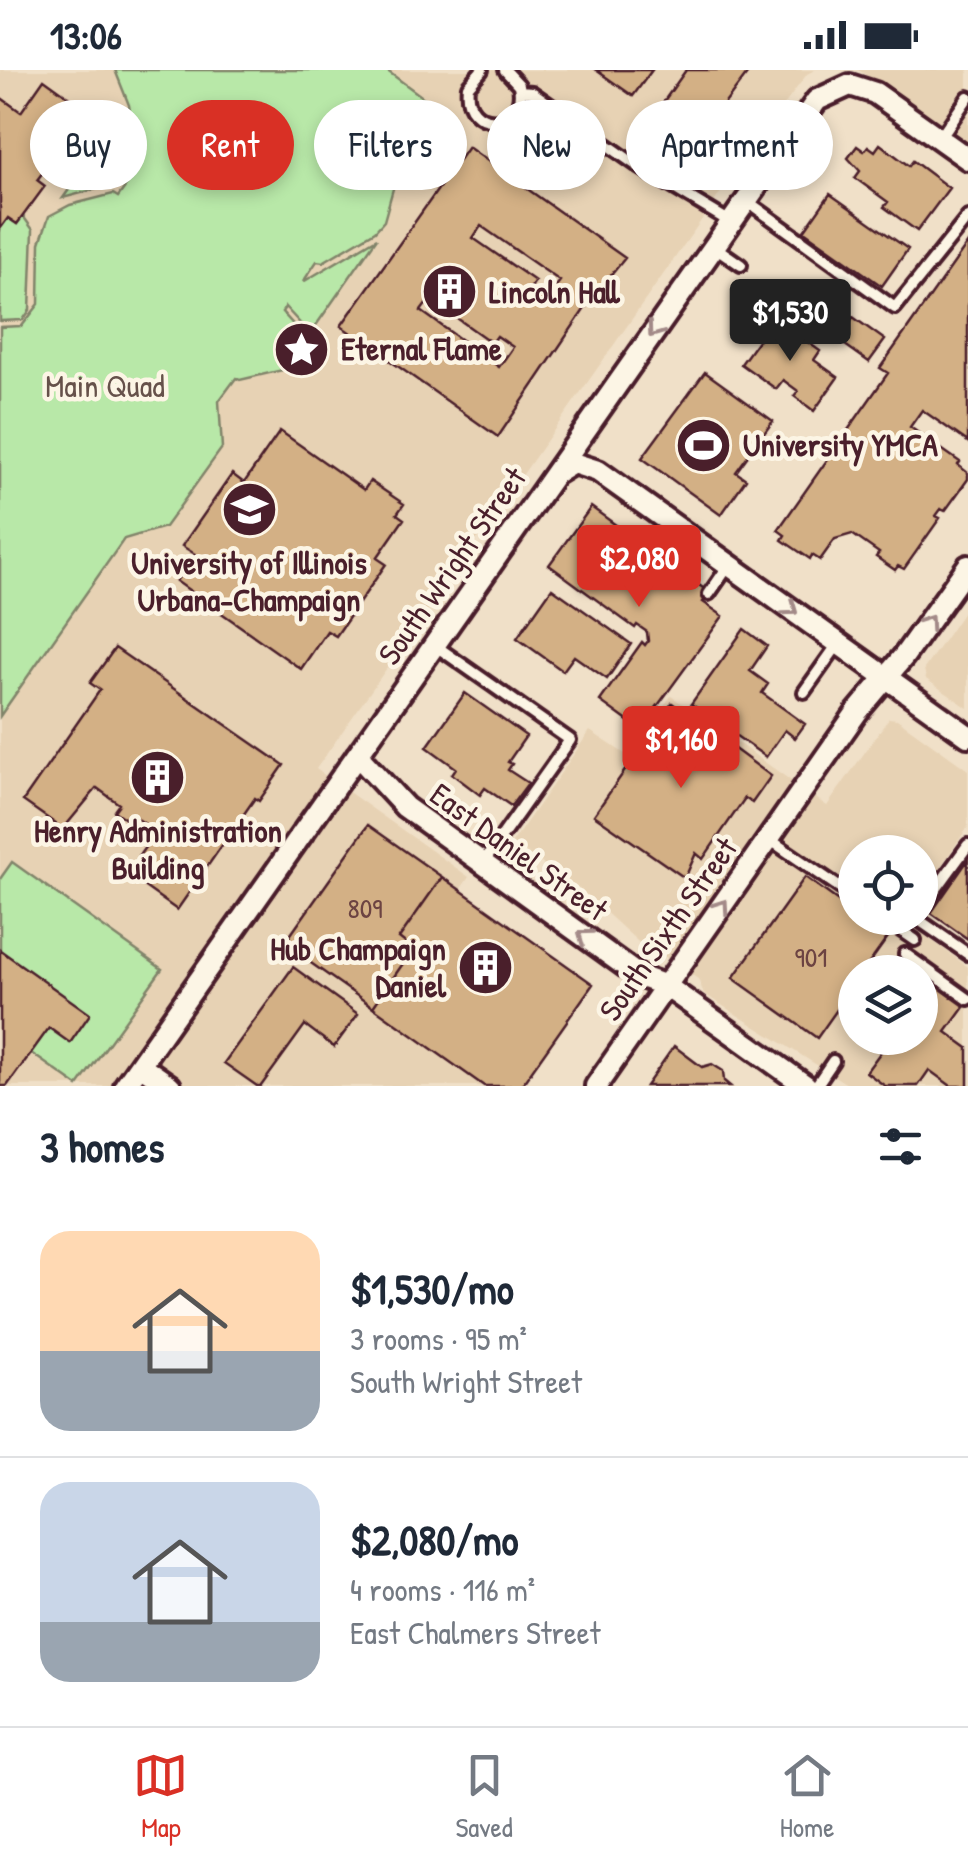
<!DOCTYPE html>
<html lang="en">
<head>
<meta charset="utf-8">
<style>
	body { margin:0; font-family:"Patrick Hand",sans-serif; background:#f6f6f7; color:#1f2937; height:100vh; display:flex; flex-direction:column; font-size:38px; white-space:nowrap }
	* { box-sizing:border-box; margin:0 }
	p { font-size:32px; color:#747a83 }
	.icon { flex:none; width:55px; height:55px; fill:none; stroke:currentColor; stroke-width:2; stroke-linecap:round; stroke-linejoin:round }
	.map { position:relative; height:1016px; overflow:hidden }
	.details { display:flex; flex-direction:column; background:#fff; flex:1 }
	.details>* { flex:none }
	.guide { position:absolute; left:30px; top:30px; width:910px; height:90px; display:flex; gap:20px }
	.tools { position:absolute; left:838px; top:765px; display:grid; gap:20px }
	.tools a { display:grid; place-items:center; width:100px; height:100px; border-radius:50%; background:#fff; box-shadow:0 5px 15px #0003; font-size:50px }
	.price { position:absolute; translate:-50% -85px; padding:0 22px; border-radius:10px; background:#d93025; color:#fff; font-size:32px; line-height:65px; filter:drop-shadow(0 2px 5px #0008) }
	.price::after { content:''; position:absolute; left:50%; top:60px; width:30px; height:22px; margin-left:-15px; background:inherit; clip-path:polygon(0 0,100% 0,50% 100%) }
	.price.active { background:#222; color:#fff }
	ul { padding:0; list-style:none }
	li { display:flex; align-items:center; gap:30px; height:250px; padding:0 40px }
	li+li { border-top:2px solid #e0e1e3 }
	li span { display:grid; place-items:center; flex:none; width:280px; height:200px; border-radius:30px; color:#555 }
	li>.icon { margin-inline-start:auto }
	span .icon { width:120px; height:120px; fill:#fffc; stroke-width:1 }
	li b { font-size:42px }
	h2 { display:flex; justify-content:space-between; align-items:center; height:120px; padding:0 40px; font-size:42px }
	.chip { padding:0 35px; border-radius:45px; background:#fff; box-shadow:0 5px 15px #0003; font-size:35px; line-height:90px }
	.chip.active { background:#d93025; color:#fff }
	.status { display:flex; justify-content:space-between; align-items:center; height:70px; padding:0 50px; background:#fff; direction:ltr }
	.status svg { height:28px; fill:currentColor }
	.menu { display:flex; justify-content:space-around; align-items:center; height:140px; border-top:2px solid #e0e1e3; background:#fff; font-size:28px; color:#747a83 }
	.menu a { display:grid; justify-items:center; gap:5px }
	.menu .active { color:#d93025 }
	.map>svg:first-child { display:block }
	.built { fill:#e7d2b4; fill-rule:evenodd }
	.green { fill:#b8e8a8; stroke:#81846a; stroke-width:2.5 }
	.building { fill:#d3b085; stroke:#4a1f2b; stroke-width:2.5; fill-rule:evenodd }
	.lines { fill:none; stroke-linecap:round; stroke-linejoin:round }
	.service-casing { stroke:#4a1f2b; stroke-width:18 }
	.minor-casing { stroke:#4a1f2b; stroke-width:28 }
	.service { stroke:#fcf5e5; stroke-width:10 }
	.minor { stroke:#fcf5e5; stroke-width:20 }
	.oneway { stroke:#a38a88 }
	.labels { text-anchor:middle; stroke-width:9; stroke-linejoin:round; paint-order:stroke }
	.number-label { font-size:28px; fill:#6c4342 }
	.poi-label { font-size:32px; font-weight:bold; fill:#4a1f2b; stroke:#fcf5e5; text-anchor:start }
	.park-label { font-size:32px; fill:#66514a; stroke:#fcf5e5 }
	.street-label { font-size:32px; fill:#4a1f2b; stroke:#fcf5e5 }
</style>
</head>
<body>
<div class="status"><b>13:06</b><svg viewBox="0 0 49 12"><path d="M0 12V9h3v3zM5 12V6h3v6zM10 12V3h3v9zM15 12V0h3v12zM26 1h20v11H26zM47 4h2v5h-2z"/></svg></div>
<div class="map">
<svg width="968" height="1016" viewBox="0 0 968 1016">
	<rect width="100%" height="100%" fill="#f0e0c8"/>
	<filter id="ink" filterUnits="userSpaceOnUse"><feTurbulence type="fractalNoise" baseFrequency=".01" numOctaves="2"/><feDisplacementMap in="SourceGraphic" scale="20" xChannelSelector="R" yChannelSelector="G"/><feConvolveMatrix kernelMatrix="1 2 1 2 8 2 1 2 1" color-interpolation-filters="sRGB"/></filter>
	<g filter="url(#ink)">
		<path class="built" d="M0,0h815l-8,4 -69,94 -422,601 153,108 -81,117 131,92h-519z
			M858,0h110v75l-80,-56z
			M968,535v103l-42,-29 -2,-10z
			M671,626l156,110 62,-88 8,1 71,51v57l-48,69v-44h-65v66h50l-1,2 64,47v119h-118l-146,-92 -6,-15 -33,-22 -8,2 -78,-71 -67,-45 78,-112 38,25zM855,902h65v66h-65z"/>
		<path class="green" d="M115,0h271l42,31 -25,36 3,5 -22,79 -9,10 -52,31 -6,-1 -14,21 74,-44 -67,96 -25,-27 -3,5 43,48 -85,20 -4,-2 -17,23 3,47 -57,79 -41,12 -124,177v-389l22,-1 17,-22 1,-61 9,-27 21,-11 43,-11 5,3 21,-29 -10,-63z
			M123,49l5,52 -5,11 -60,16 56,-78z
			M23,146l10,14 -3,80 -7,10 -23,1v-92l8,-11 9,6z
			M12,792l150,107 -84,117 -47,-33 -31,-103v-71z"/>
		<path class="building" d="M596,0h56l-19,26z
			M686,0h64l-54,72 -42,-27z
			M44,9l50,36 -23,32 -6,-4 -28,37 8,6 -28,38 -9,-6 -8,11v-132l21,15z
			M880,74l29,22 4,-5 36,27 -32,43 -33,-24 4,-5 -33,-24 5,-7 -12,-13 9,-12 7,5 4,-5 7,5z
			M468,77l157,111 -35,43 -92,136 -157,-111zM481,156l79,55 -14,19 -16,-11 5,-8 -62,-43zM430,229l62,44 5,-7 16,11 -14,20 -78,-56z
			M753,88l6,3 -13,19 -5,-4z
			M830,124l78,55 -26,37 -78,-55z
			M968,173v199l-46,-32 -12,17 50,35 -2,3 10,8v6l-23,32 -4,-2 -5,7 4,2 -36,51 -6,-3 -3,4 -19,-13 3,-4 -27,-19 -17,5 -15,21 -8,-5 -2,4 -28,-19 3,-5 -7,-5 110,-157 -8,-5z
			M853,247l32,23 -16,22 -31,-22z
			M774,248l46,33 -6,9 24,17 -24,34 -20,-15 4,-5 -15,-11 -7,9 -35,-25z
			M705,302l68,49 -37,51 10,7 -25,36 -79,-57z
			M280,361l84,59 6,-9 34,23 -7,10 7,5 -27,39 9,6 -50,72 -9,-5 -26,38 -125,-88 19,-27 -13,-8 50,-72 12,9z
			M591,437l119,86 -7,9 20,14 -83,114 -40,-29 42,-59 3,3 3,-4 -1,-9 -10,-7 -2,3 -86,-63z
			M552,518l79,56 -24,35 -33,-23 -11,15 -46,-33z
			M744,559l23,17 -17,25 18,13 -6,9 43,31 -10,14 -10,-8 -19,27 -75,-53z
			M115,578l169,117 -25,36 -4,-3 -78,112 -45,-32 12,-17 -6,-4 18,-25 -25,-18 -4,6 -13,-9 5,-7 -22,-16 -34,41 -40,-28 77,-111 -10,-7z
			M465,623l61,43 -18,26 4,2 -4,6 20,13 -17,23 -26,-18 -5,7 -28,-21 4,-6 -29,-21z
			M672,633l99,73 -19,27 -7,-5 -42,61 -7,-6 -11,25 -91,-63z
			M368,755l74,52 -43,61 14,11 -40,58 -89,-63z
			M968,790v79l-37,-26z
			M442,807l151,107 -72,102h-37l-111,-79 40,-58 -14,-11z
			M805,807l50,36v5h6l27,19 -25,35h-8v12l-38,54 -84,-60z
			M0,880l90,64 -20,29 -21,-15 -42,58h-7z
			M293,897l65,47 -24,33 -29,-22 -44,61h-4l-33,-23z
			M934,908l33,25 -21,29 22,16v38h-17l-22,-16 -11,16h-33l-19,-14 25,-34h29v-41z
			M674,976l28,21 10,-3 11,7 1,10 6,5h-84z"/>
		<g class="lines">
			<defs>
				<path id="service" d="M482,0l-14,16c-6,47 60,45 51,-1l-14,-15
					M520,21l12,1 107,75 93,56
					M940,68l28,-41
					M747,131l148,107 73,-91
					M715,177l26,18
					M709,524l20,-29
					M433,574l137,96 -87,123
					M804,622l34,-48
					M769,769l86,59
					M920,841l48,-66
					M883,848l32,22
					M916,848l52,36
					M905,884l63,45
					M816,1016l17,-25"/>
				<path id="minor" d="M555,404l18,-11 25,8 370,265
					M357,685l48,52 234,169 27,10 140,100
					M140,995l30,21
					M125,1016l692,-986 33,-15 25,8 93,66
					M596,1016l261,-374 47,-56 64,-90"/>
			</defs>
			<use href="#service" class="service-casing"/>
			<use href="#minor" class="minor-casing"/>
			<use href="#service" class="service"/>
			<use href="#minor" class="minor"/>
		</g>
		<defs><path id="oneway-chevron" d="M-2-3.5L2.5 0L-2 3.5" fill="none" stroke-width="1.6" stroke-linecap="round" stroke-linejoin="round" transform="scale(2.5)"/></defs>
		<g class="oneway">
			<use href="#oneway-chevron" transform="translate(654 261) rotate(126)"/>
			<use href="#oneway-chevron" transform="translate(791 539) rotate(36)"/>
			<use href="#oneway-chevron" transform="translate(928 552) rotate(-55)"/>
			<use href="#oneway-chevron" transform="translate(722 836) rotate(-55)"/>
			<use href="#oneway-chevron" transform="translate(584 866) rotate(-144)"/>
		</g>
	</g>
	<defs>
		<symbol id="building-disc" viewBox="-11 -11 22 22"><circle r="9.5" fill="#4a1f2b" stroke="#fcf5e5"/><path d="M-4-6H4V6H1V3H-1V6H-4ZM-2.5-4.3h1.7v1.8h-1.7ZM.8-4.3h1.7v1.8H.8ZM-2.5-1h1.7V.8h-1.7ZM.8-1h1.7V.8H.8Z" fill="#fff"/></symbol>
		<symbol id="sight-disc" viewBox="-11 -11 22 22"><circle r="9.5" fill="#4a1f2b" stroke="#fcf5e5"/><path d="M0-6L1.8-2.2L6-1.7L2.9 1.2L3.7 5.4L0 3.3L-3.7 5.4L-2.9 1.2L-6-1.7L-1.8-2.2Z" fill="#fff"/></symbol>
		<symbol id="stadium-disc" viewBox="-11 -11 22 22"><circle r="9.5" fill="#4a1f2b" stroke="#fcf5e5"/><path d="M0-5a6.5 5 0 1 0 0 10a6.5 5 0 1 0 0-10ZM-3.5-1.8h7v3.6h-7Z" fill="#fff"/></symbol>
		<symbol id="university-disc" viewBox="-11 -11 22 22"><circle r="9.5" fill="#4a1f2b" stroke="#fcf5e5"/><path d="M0-5L7-2L0 1L-7-2ZM-4 1L0 2.5L4 1V4Q0 6-4 4Z" fill="#fff"/></symbol>
	</defs>
	<g fill-rule="evenodd">
		<use href="#building-disc" x="418" y="190" width="63" height="63"/>
		<use href="#sight-disc" x="270" y="248" width="63" height="63"/>
		<use href="#stadium-disc" x="672" y="344" width="63" height="63"/>
		<use href="#university-disc" x="218" y="408" width="63" height="63"/>
		<use href="#building-disc" x="126" y="676" width="63" height="63"/>
		<use href="#building-disc" x="454" y="866" width="63" height="63"/>
	</g>
	<g class="labels">
		<g class="number-label">
			<text x="365" y="848">809</text>
			<text x="811" y="897">901</text>
		</g>
		<g class="poi-label">
			<text x="489" y="233">Lincoln Hall</text>
			<text x="341" y="290">Eternal Flame</text>
			<text x="743" y="386">University YMCA</text>
			<text x="249" y="504" text-anchor="middle">University of Illinois<tspan x="249" dy="37">Urbana-Champaign</tspan></text>
			<text x="158" y="772" text-anchor="middle">Henry Administration<tspan x="158" dy="37">Building</tspan></text>
			<text x="446" y="890" text-anchor="end">Hub Champaign<tspan x="446" dy="37">Daniel</tspan></text>
		</g>
		<g class="park-label">
			<text x="105" y="327">Main Quad</text>
		</g>
		<g class="street-label">
			<text transform="translate(452 496) rotate(-55)" y="11">South Wright Street</text>
			<text transform="translate(519 782) rotate(36)" y="11">East Daniel Street</text>
			<text transform="translate(668 859) rotate(-55)" y="11">South Sixth Street</text>
		</g>
	</g>
</svg>
<div class="tools">
<a><svg class="icon" aria-label="locate" viewBox="0 0 24 24"><circle cx="12" cy="12" r="6"/><path d="M12 2v4M12 18v4M2 12h4M18 12h4"/></svg></a>
<a><svg class="icon" aria-label="layers" viewBox="0 0 24 24"><path d="M12 4l9 5-9 5-9-5zM3 14l9 5 9-5"/></svg></a>
</div>
<b class="price active" style="left:790px;top:294px">$1,530</b>
<b class="price" style="left:639px;top:540px">$2,080</b>
<b class="price" style="left:681px;top:721px">$1,160</b>
<div class="guide">
<a class="chip">Buy</a>
<a class="chip active">Rent</a>
<a class="chip">Filters</a>
<a class="chip">New</a>
<a class="chip">Apartment</a>
</div>
</div>
<section class="details">
<h2>3 homes<svg class="icon" aria-label="filters" viewBox="0 0 24 24"><path d="M4 7h16M4 17h16"/><circle cx="9" cy="7" r="2"/><circle cx="15" cy="17" r="2"/></svg></h2>
<ul>
<li><span style="background:linear-gradient(#ffd9b3 60%,#9aa5b1 0)"><svg class="icon" aria-label="home" viewBox="0 0 24 24"><path d="M3 11l9-7 9 7M6 9v11h12V9"/></svg></span><div><b>$1,530/mo</b><p>3 rooms · 95 m²</p><p>South Wright Street</p></div></li>
<li><span style="background:linear-gradient(#c9d6e8 70%,#9aa5b1 0)"><svg class="icon" aria-label="home" viewBox="0 0 24 24"><path d="M3 11l9-7 9 7M6 9v11h12V9"/></svg></span><div><b>$2,080/mo</b><p>4 rooms · 116 m²</p><p>East Chalmers Street</p></div></li>
</ul>
</section>
<nav class="menu">
<a class="active"><svg class="icon" aria-label="map" viewBox="0 0 24 24"><path d="M3 6l6-2 6 2 6-2v14l-6 2-6-2-6 2zM9 4v14M15 6v14"/></svg>Map</a>
<a><svg class="icon" aria-label="saved" viewBox="0 0 24 24"><path d="M7 4h10v16l-5-4-5 4z"/></svg>Saved</a>
<a><svg class="icon" aria-label="home" viewBox="0 0 24 24"><path d="M3 11l9-7 9 7M6 9v11h12V9"/></svg>Home</a>
</nav>
</body>
</html>
